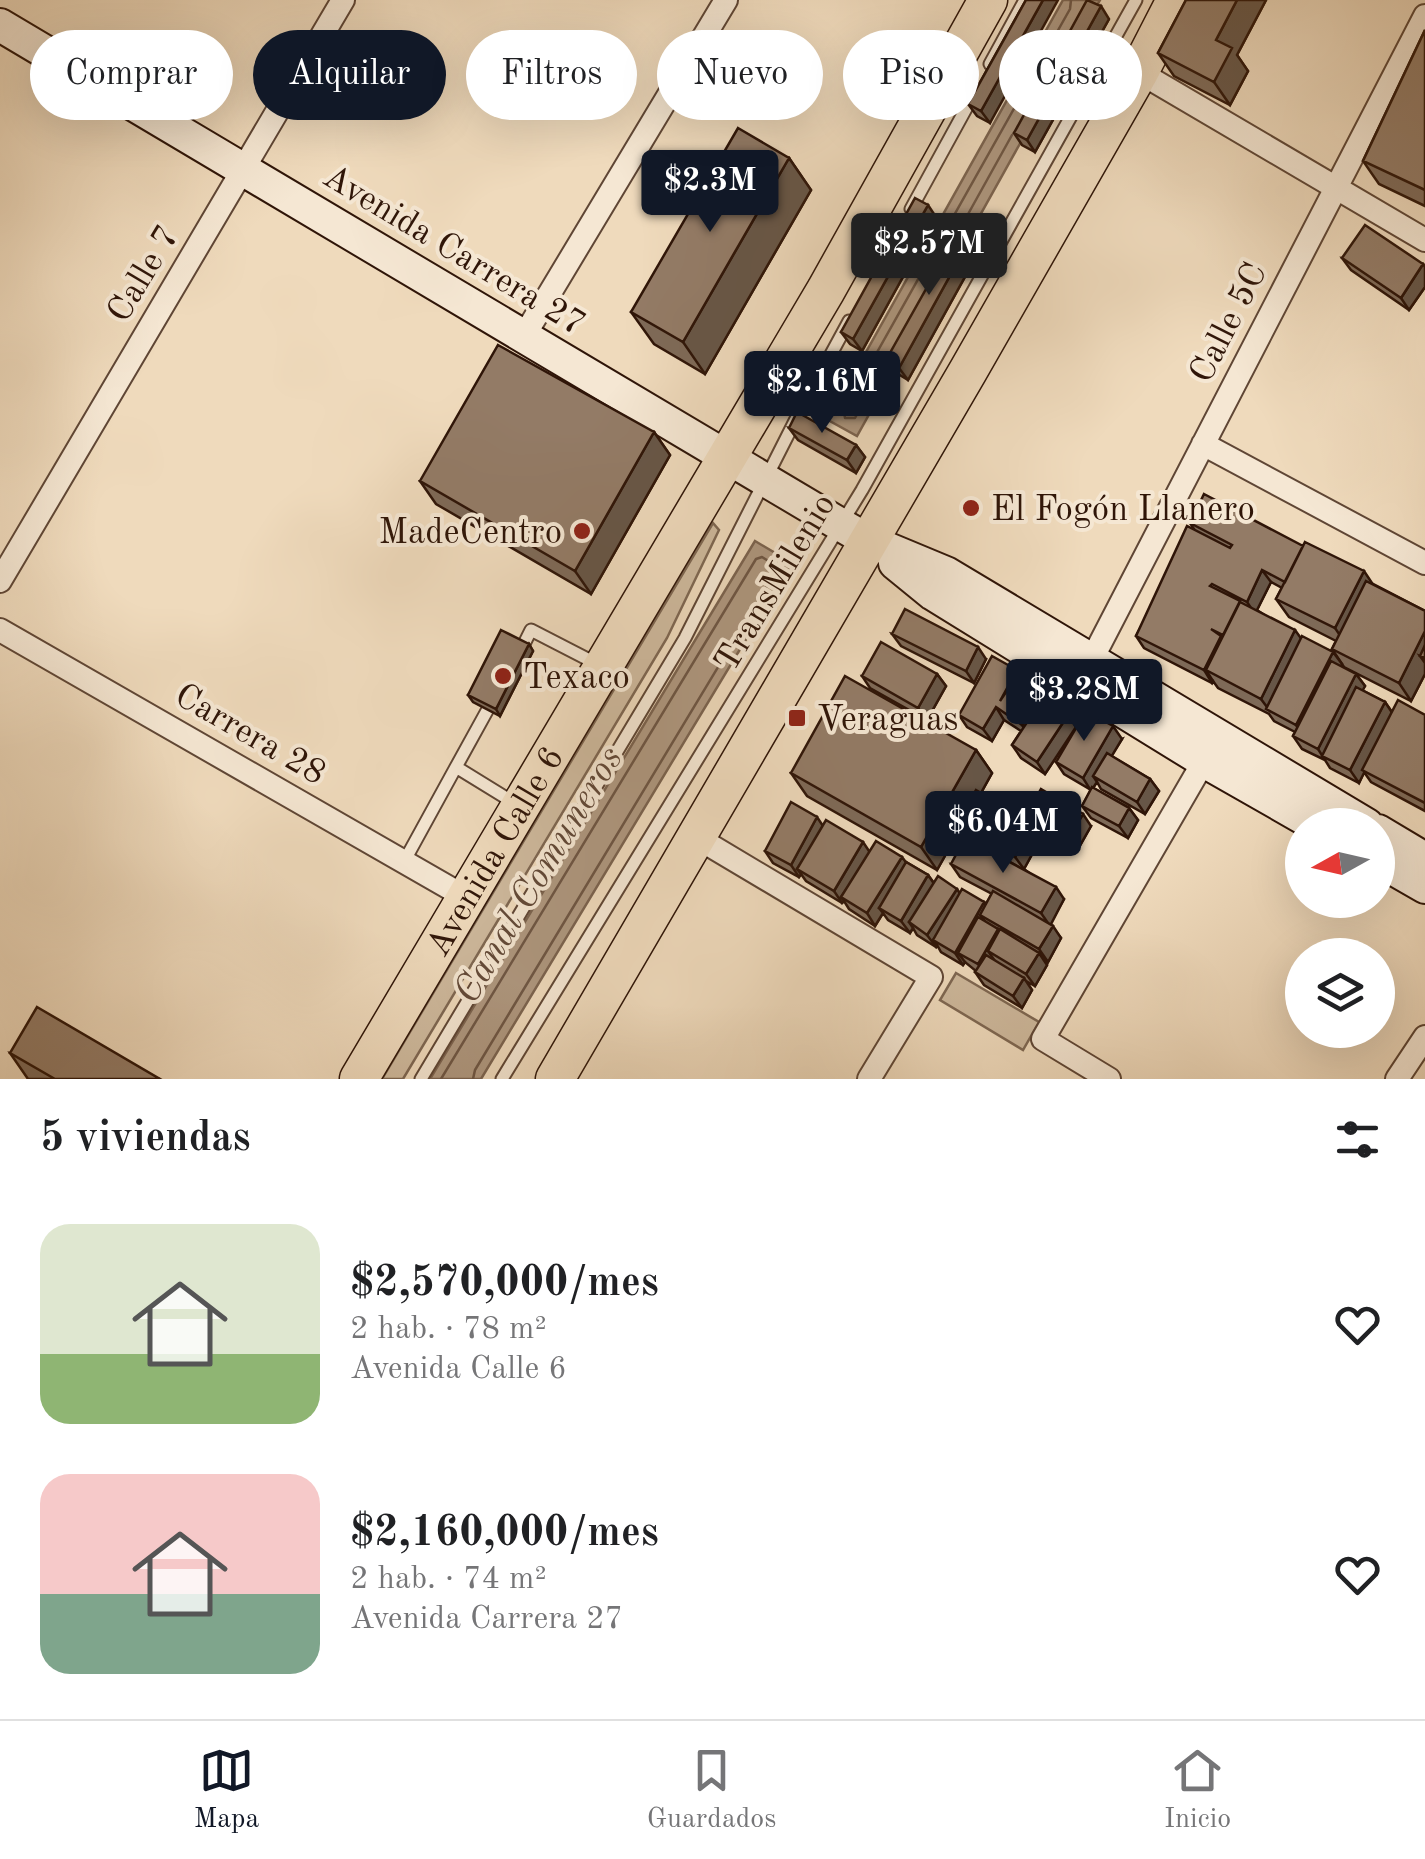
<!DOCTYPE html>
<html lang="es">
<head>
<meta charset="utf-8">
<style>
	body { margin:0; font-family:"Old Standard TT",serif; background:#f6f6f6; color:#202124; height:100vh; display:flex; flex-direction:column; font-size:38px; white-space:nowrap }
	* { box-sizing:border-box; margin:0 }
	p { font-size:32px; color:#757577 }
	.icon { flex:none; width:55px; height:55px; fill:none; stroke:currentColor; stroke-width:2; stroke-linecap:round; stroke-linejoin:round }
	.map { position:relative; height:1079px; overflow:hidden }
	.panel { display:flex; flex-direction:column; background:#fff; flex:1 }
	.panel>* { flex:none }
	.hud { position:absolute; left:30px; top:30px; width:1365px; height:90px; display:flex; gap:20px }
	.needle { width:65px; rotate:262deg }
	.buttons { position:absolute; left:1285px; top:808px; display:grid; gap:20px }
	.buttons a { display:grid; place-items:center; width:110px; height:110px; border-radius:50%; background:#fff; box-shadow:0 10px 40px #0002; font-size:50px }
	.price { position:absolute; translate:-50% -85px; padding:0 22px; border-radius:10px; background:#111827; color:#fff; font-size:32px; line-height:65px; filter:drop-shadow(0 2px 5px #0008) }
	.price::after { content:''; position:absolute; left:50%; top:60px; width:30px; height:22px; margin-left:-15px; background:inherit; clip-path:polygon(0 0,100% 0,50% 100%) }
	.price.active { background:#222; color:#fff }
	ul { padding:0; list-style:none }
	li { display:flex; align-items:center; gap:30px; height:250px; padding:0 40px }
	li span { display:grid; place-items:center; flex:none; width:280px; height:200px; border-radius:30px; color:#555 }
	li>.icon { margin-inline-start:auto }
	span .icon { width:120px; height:120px; fill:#fffc; stroke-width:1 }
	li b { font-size:42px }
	h2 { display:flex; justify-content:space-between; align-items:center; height:120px; padding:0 40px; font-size:42px }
	.pill { padding:0 35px; border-radius:45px; background:#fff; box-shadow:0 10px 40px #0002; font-size:35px; line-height:90px }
	.pill.active { background:#111827; color:#fff }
	.tab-bar { display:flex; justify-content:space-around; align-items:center; height:140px; border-top:2px solid #e0e0e0; background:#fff; font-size:28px; color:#757577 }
	.tab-bar a { display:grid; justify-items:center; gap:5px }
	.tab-bar .active { color:#111827 }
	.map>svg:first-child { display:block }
	.green { fill:#ceb99d; stroke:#7e6752; stroke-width:2.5 }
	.water { fill:#ae977f; stroke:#7b634f; stroke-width:2.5 }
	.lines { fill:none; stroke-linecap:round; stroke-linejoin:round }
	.shore { stroke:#6e5644; stroke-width:2.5 }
	.service-casing { stroke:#5f4635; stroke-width:15 }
	.minor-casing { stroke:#5f4635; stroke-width:26 }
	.secondary-casing { stroke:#2f1508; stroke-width:36 }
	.primary-casing { stroke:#2f1508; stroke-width:41 }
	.service { stroke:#f5e7d3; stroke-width:11 }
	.minor { stroke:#f5e7d3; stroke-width:22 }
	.secondary { stroke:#f5e7d3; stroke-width:32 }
	.primary { stroke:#efdabc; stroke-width:38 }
	.wall { fill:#7e6a58; stroke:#2f1508; stroke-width:2.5 }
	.shaded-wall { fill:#675647; stroke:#2f1508; stroke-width:2.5 }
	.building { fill:#937b66; stroke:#2f1508; stroke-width:2.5 }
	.poi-dot { fill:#8f2418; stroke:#f5e7d3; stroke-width:4 }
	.labels { text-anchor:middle; stroke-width:8; stroke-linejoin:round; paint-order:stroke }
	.street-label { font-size:35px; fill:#2f1508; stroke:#f5e7d3 }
	.poi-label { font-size:35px; fill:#2f1508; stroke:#f5e7d3; text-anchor:start }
	.water-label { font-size:38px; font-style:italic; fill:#624938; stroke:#f5e7d3 }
</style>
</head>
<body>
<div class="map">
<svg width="1425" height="1079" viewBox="0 0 1425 1079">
	<rect width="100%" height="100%" fill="#efdabc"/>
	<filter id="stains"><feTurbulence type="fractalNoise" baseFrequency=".002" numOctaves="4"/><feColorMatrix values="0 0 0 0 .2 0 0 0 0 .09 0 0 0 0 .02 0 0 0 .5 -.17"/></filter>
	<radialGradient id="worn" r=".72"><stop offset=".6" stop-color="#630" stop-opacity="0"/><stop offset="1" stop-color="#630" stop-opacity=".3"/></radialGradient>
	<path class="green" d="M713,523l6,7 -52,108 -264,441h-21z
		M956,973l83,49 -16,28 -83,-50z"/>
	<path class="water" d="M1063,0h37l-243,436 -29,-16z
		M755,541l37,22 -311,516h-51z"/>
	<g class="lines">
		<path class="shore" d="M962,225l50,-90
			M885,363l-30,55h-10l-1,-7 226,-402 1,-9
			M441,1079l315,-520 6,-2 13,8 1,6 -301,499 -2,9"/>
		<defs>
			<path id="service" d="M990,64l35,-64
				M911,209l63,-115
				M523,646l8,-16 68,35
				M488,709l-32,58 60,37
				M405,860l51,-93
				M421,1079l264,-441 112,-221 52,-96
				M502,1079l360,-589 274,-490"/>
			<path id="minor" d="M1139,72l286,168
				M524,336l202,-336
				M1203,444l222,119
				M0,581l343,-581
				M0,630l467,268
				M1091,661l334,-645
				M696,837l235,140 -62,102
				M1109,1079l-66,-40 161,-278
				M1397,1079l28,-42"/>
			<path id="secondary" d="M0,25l841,500 28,16 77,32 421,252
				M895,563l38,31 271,167 112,64
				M1378,831l47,28
				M1378,860l47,27"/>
			<g id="primary">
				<path id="s1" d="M359,1079l467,-789 162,-290"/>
				<path d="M555,1079l413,-708 171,-299 37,-72"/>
			</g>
		</defs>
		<use href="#service" class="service-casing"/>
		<use href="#minor" class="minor-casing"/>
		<use href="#secondary" class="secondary-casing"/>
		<use href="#primary" class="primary-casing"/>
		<use href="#service" class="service"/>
		<use href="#minor" class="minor"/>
		<use href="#secondary" class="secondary"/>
		<use href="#primary" class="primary"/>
	</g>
	<path class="wall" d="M1026,0l-36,123 -13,-7 -9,-12z
		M1186,0h80l-29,55 11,16 -18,34 -56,-29 -16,-23z
		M1109,19l-74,133 -13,-7 -8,-12z
		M1425,30v176l-46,-22 -16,-23z
		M789,158l22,32 -106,184 -51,-30 -23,-32z
		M936,217l-74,134 -12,-7 -9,-12z
		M982,246l-74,134 -13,-8 -9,-12z
		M1342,258l81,6 2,3v20l-16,23 -58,-40z
		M789,428l67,17 9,12 -9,16 -58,-33z
		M654,432l16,23 -79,139 -155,-90 -16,-23z
		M1190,523l183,61 52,27v63l-14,27 -67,-34 -12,-18 4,-8 -47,-24 -13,-18 6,-11 -11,-6 -14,28 44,29 32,13 9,12 -1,2 15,8 9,12 -3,4 23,12 7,10 33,3v96l-54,-29 -7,-10 -5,11 -29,-15 -5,-8 -23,-11 -9,-13 2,-4 -21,-11 -5,-7 -51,-26 -5,-7 -1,2 -68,-35 -8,-12 58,-107z
		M892,634l94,25 -12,24 -73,-37z
		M529,644l4,7 -33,65 -27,-14 -5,-7z
		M1017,670l36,32 -1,2 16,11 8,12 -31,47 -24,-16 -9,-13 9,-14 -17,-11 -12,21 -25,-14 -8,-12z
		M937,674l9,12 -19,34 -57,-32 -8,-12z
		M1122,739l-11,17 39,23 9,12 -14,23 -44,-25 -4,-7 -4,6 36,20 9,12 -10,18 -37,-20 -9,-12 9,-16 -27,-16 -8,-12z
		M976,750l16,23 -11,20 53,31 8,12 -18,33 40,30 -14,25 11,14 -13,24 -5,-3 4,6 -12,21 -9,-5 6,9 -10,18 -38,-23 -9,-13 1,-1 -11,-9 -2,3 -22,-13 -4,-7 -1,2 -19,-12 -4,-7 -3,5 -22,-13 -5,-7 -8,13 -26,-17 -5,-8 -2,2 -36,-22 -5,-7 -2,3 -26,-14 -8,-12 58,-26 46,26 37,11 22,13 6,8 50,19 2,2 6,-10 -32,-17 -9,-13 71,5 -57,-33 -5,-7 -23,41 -130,-74 -16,-23z
		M1028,812l63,14 -13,23 -42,-25z
		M10,1053l150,26h-132z"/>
	<path class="shaded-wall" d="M1043,0h15l-68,123 -9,-12z
		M1237,0h29l-29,55 11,16 -18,34 -16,-23 2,-42z
		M1101,6l8,13 -74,133 -8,-12z
		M789,158l22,32 -106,184 -22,-32z
		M928,205l8,12 -74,134 -9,-12z
		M973,234l9,12 -74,134 -9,-12z
		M1423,264l2,3v20l-16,23 -8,-12z
		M654,432l16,23 -79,139 -16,-23z
		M856,445l9,12 -9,16 -9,-13z
		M1262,570l9,12 -16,32 -8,-12z
		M1364,571l12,18 -29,57 -12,-18z
		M1295,630l13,18 -38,63 -9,-12z
		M1425,631v27l-5,-2 5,7v11l-14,27 -12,-18z
		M1221,636l9,12 -24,22 7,11 -1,2 -8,-13z
		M529,644l4,7 -33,65 -4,-7z
		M978,647l8,12 -12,24 -8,-12z
		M1333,652l9,12 -37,73 -9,-12z
		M937,674l9,12 -19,34 -9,-12z
		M1356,674l9,12 -37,73 -5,-2 -5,-8z
		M1044,690l9,12 -23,35 -8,-12z
		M1385,702l8,12 -34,69 -9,-13z
		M996,707l8,13 -12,21 -9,-12z
		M1068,715l8,12 -31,47 -8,-12z
		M1113,726l9,13 -24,40 -5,-3 4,6 -6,9 -8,-13z
		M976,750l16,23 -30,54 -5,-3 3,5 -23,41 -16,-23z
		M1150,779l9,12 -14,23 -8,-12z
		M1129,808l9,12 -10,18 -9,-12z
		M1083,814l8,12 -13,23 -9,-12z
		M817,817l8,12 -28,40 4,5 -2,3 -8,-12z
		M1034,824l8,12 -18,33 -9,-12z
		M863,842l8,12 -30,43 3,4 -2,2 -8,-12z
		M902,857l9,12 -32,39 4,5 -8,13 -8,-13z
		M928,875l9,13 -28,34 4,6 -3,5 -9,-12z
		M1056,887l8,12 -14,27 -9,-13z
		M957,889l8,12 -32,39 4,5 -1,2 -9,-12z
		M984,902l9,12 -13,1 7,9 -29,29 7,9 -2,3 -8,-12z
		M1053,926l8,12 -13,24 -9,-13z
		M998,929l8,12 -18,10 7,10 -9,15 -8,-12z
		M1039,953l8,12 -12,21 -9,-12z
		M1024,978l8,12 -10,18 -9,-12z"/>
	<path class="building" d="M1026,0h17l-62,111 -13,-7z
		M1087,0l14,6 -74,134 -13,-7z
		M1186,0h51l-21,40 16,8 -18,34 -56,-29z
		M1425,30v160l-62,-29z
		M738,128l51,30 -106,184 -52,-30z
		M915,198l13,7 -75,134 -12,-7z
		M1365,225l58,39 -22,34 -59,-40z
		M961,227l12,7 -74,134 -13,-8z
		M498,345l156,87 -79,139 -155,-90z
		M797,412l59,33 -9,15 -58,-32z
		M1204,494l99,52 -18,36 -23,-12 -15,32 -35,-18 -2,2 30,15 -17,34 -12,-6 10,7 -17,34 -68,-34 51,-110 43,22 2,-3 -42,-22z
		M1305,542l59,29 -29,57 -59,-29z
		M1366,581l59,30v20l-26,52 -67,-34z
		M1240,602l55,28 -34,69 -55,-29z
		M905,609l73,38 -12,24 -74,-37z
		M501,630l28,14 -33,65 -28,-14z
		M1302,636l31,16 -37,73 -30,-16z
		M881,642l56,32 -19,34 -56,-32z
		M1425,645v13l-5,-2z
		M992,656l25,14 -17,31 19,-28 25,17 -22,35 -26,-18 -13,22 -24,-14z
		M1331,661l25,13 -38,75 -25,-13z
		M845,676l131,74 -55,97 -130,-74z
		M1356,687l29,15 -35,68 -28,-14z
		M1043,698l25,17 -31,47 -25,-17z
		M1398,700l27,15v88l-63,-33z
		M1086,711l27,15 -30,52 -27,-16z
		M1107,753l43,26 -13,23 -44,-26z
		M1092,787l37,21 -10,18 -37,-20z
		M1041,789l42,25 -14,23 -41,-25z
		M976,790l58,34 -19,33 -58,-33z
		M791,802l26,15 -26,48 -26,-14z
		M826,820l37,22 -29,49 -37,-22z
		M965,838l91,49 -15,26 -90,-49z
		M876,841l26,16 -35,56 -26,-16z
		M906,862l22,13 -27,46 -22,-13z
		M938,876l19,13 -30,46 -18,-13z
		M962,889l22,13 -29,51 -22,-13z
		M993,891l60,35 -14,23 -59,-34z
		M978,917l20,12 -20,35 -20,-11z
		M1000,929l39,24 -13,21 -38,-23z
		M986,955l38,23 -11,18 -38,-24z
		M37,1007l123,72h-105l-45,-26z"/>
	<g class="poi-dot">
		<circle cx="971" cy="508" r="10"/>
		<circle cx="582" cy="531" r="10"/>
		<circle cx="503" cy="676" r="10"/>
		<rect x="787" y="708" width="20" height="20" rx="5"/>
	</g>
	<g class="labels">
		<g class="street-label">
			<text transform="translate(455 249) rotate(31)" y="12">Avenida Carrera 27</text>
			<text transform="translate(142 273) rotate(-59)" y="12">Calle 7</text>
			<text transform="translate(1227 322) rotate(-63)" y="12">Calle 5C</text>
			<text transform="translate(774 582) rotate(-59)" y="12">TransMilenio</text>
			<text transform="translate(251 733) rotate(30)" y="12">Carrera 28</text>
			<text dy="12" stroke="none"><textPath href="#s1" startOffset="265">Avenida Calle 6</textPath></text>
		</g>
		<g class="poi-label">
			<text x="991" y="520">El Fogón Llanero</text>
			<text x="562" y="543" text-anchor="end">MadeCentro</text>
			<text x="523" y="688">Texaco</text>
			<text x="817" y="730">Veraguas</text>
		</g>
		<g class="water-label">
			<text transform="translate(537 874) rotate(-59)" y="13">Canal Comuneros</text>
		</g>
	</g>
	<rect width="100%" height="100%" filter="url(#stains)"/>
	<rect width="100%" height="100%" fill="url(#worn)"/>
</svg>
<div class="buttons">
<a><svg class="needle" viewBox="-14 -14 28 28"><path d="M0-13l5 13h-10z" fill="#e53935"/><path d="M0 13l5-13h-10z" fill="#757577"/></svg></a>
<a><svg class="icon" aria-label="layers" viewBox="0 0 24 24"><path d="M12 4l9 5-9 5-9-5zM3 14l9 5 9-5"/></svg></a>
</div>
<b class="price" style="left:710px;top:235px">$2.3M</b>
<b class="price active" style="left:929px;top:298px">$2.57M</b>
<b class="price" style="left:822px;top:436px">$2.16M</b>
<b class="price" style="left:1084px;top:744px">$3.28M</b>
<b class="price" style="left:1003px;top:876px">$6.04M</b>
<div class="hud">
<a class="pill">Comprar</a>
<a class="pill active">Alquilar</a>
<a class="pill">Filtros</a>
<a class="pill">Nuevo</a>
<a class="pill">Piso</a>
<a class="pill">Casa</a>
</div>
</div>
<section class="panel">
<h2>5 viviendas<svg class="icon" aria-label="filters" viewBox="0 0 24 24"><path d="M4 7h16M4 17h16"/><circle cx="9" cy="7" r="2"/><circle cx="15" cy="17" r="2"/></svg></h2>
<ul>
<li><span style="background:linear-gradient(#dfe7d0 65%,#8fb573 0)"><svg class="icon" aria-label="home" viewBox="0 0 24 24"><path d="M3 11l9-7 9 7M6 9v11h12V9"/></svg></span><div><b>$2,570,000/mes</b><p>2 hab. · 78 m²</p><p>Avenida Calle 6</p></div><svg class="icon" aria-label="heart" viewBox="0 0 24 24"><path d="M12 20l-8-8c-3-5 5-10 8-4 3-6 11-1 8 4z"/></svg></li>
<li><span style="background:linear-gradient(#f6c9c9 60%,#7fa58c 0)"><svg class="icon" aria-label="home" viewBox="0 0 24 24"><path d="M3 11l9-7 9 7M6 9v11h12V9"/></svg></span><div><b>$2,160,000/mes</b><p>2 hab. · 74 m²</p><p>Avenida Carrera 27</p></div><svg class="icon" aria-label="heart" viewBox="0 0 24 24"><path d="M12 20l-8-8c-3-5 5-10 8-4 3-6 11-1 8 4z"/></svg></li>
</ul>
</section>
<nav class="tab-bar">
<a class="active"><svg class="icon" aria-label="map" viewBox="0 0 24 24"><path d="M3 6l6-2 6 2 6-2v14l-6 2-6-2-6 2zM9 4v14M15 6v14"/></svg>Mapa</a>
<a><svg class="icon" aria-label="saved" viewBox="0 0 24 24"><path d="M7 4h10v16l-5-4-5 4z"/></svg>Guardados</a>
<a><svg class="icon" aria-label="home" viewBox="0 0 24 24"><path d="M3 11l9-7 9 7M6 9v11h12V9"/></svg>Inicio</a>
</nav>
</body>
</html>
